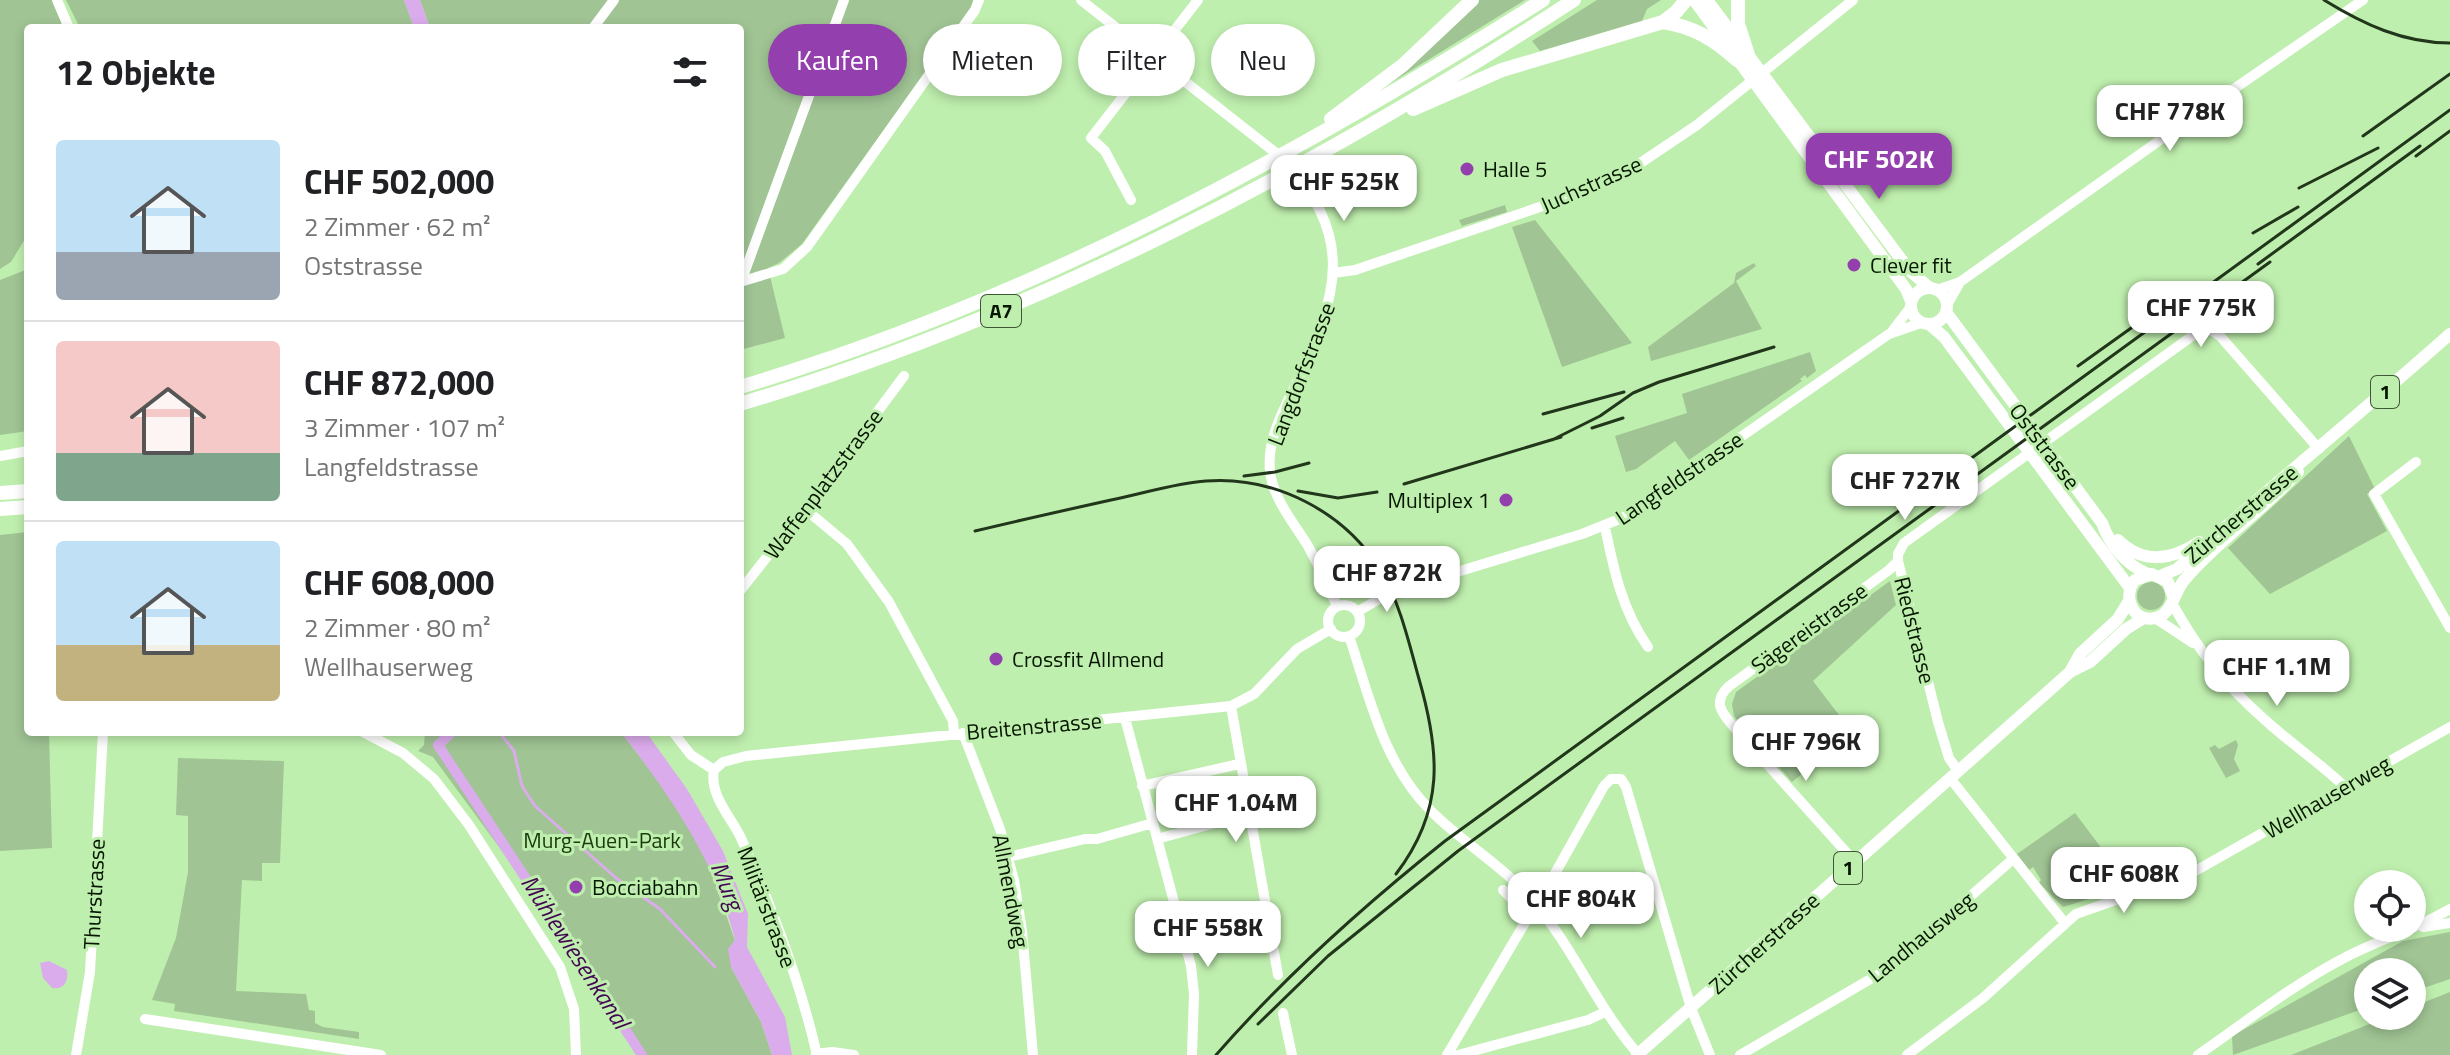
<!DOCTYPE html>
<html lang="de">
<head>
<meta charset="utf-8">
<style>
	body { margin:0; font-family:"Titillium Web",sans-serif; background:#f6f6f6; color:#202124; height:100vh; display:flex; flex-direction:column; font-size:30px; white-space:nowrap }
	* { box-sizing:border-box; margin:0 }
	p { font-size:26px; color:#757577 }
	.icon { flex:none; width:44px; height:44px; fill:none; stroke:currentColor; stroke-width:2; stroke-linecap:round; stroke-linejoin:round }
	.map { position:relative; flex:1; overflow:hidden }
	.side { position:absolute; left:24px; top:24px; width:720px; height:712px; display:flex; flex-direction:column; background:#fff; border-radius:8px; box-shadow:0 4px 12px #0003 }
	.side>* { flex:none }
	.banner { position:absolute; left:768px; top:24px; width:760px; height:72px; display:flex; gap:16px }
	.controls { position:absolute; left:2354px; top:870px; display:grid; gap:16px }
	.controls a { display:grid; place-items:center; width:72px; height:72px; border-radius:50%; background:#fff; box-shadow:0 4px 12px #0003; font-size:40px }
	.price { position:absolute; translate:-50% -68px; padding:0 18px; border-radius:16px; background:#fff; color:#222; font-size:26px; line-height:52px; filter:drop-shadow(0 2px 4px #0008) }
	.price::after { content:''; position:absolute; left:50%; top:48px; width:24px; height:18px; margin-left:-12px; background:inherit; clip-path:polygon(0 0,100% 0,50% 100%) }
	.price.selected { background:#933fad; color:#fff }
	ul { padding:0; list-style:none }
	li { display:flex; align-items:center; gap:24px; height:200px; padding:0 32px }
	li+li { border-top:2px solid #e0e0e0 }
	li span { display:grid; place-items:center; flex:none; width:224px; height:160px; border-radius:8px; color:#555 }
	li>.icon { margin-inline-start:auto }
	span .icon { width:96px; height:96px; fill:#fffc; stroke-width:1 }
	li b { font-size:34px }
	h2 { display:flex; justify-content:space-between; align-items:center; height:96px; padding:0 32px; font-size:34px }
	.chip { padding:0 28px; border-radius:36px; background:#fff; box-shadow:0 4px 12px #0003; font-size:28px; line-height:72px }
	.chip.selected { background:#933fad; color:#fff }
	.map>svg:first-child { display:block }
	.green { fill:#a0c494 }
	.water { fill:#dbaceb }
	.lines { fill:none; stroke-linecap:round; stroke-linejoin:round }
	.stream { stroke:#dbaceb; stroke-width:3 }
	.canal { stroke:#dbaceb; stroke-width:10 }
	.minor { stroke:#fff; stroke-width:10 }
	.major { stroke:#fff; stroke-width:12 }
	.highway { stroke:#fff; stroke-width:14 }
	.rail { stroke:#21361a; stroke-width:3 }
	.poi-dot { fill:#933fad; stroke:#bfefae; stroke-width:3 }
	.labels { text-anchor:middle; stroke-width:6; stroke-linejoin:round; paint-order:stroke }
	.shield { fill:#bfefae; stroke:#3e5735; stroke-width:2 }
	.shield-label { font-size:20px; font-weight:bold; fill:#061601 }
	.poi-label { font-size:22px; fill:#061601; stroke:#bfefae; text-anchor:start }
	.street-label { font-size:22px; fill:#061601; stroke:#bfefae }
	.park-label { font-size:22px; fill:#1c3a0e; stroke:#bfefae }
	.water-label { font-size:24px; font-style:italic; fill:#430653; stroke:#bfefae }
</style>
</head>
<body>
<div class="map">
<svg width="2450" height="1055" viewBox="0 0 2450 1055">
	<rect width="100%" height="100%" fill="#bfefae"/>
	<path class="green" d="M0,0h52l13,28h-37v206l-17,28 -11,7z
		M66,0h338l10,28h-334z
		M420,0h553l-2,8 -169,236 -23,19 -11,5 17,70 -45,12v-322h-310z
		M1478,0h47l-149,92z
		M1597,0h64l-14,9 -5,12 -102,30 -8,-10z
		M1505,205l2,7 -45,14 -3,-6z
		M1535,220l97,123 -70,24 -50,-140z
		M1754,263l2,3 -20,15 26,48 -111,32 -3,-14 86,-64 2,-10z
		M28,269v162l-28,4v-155z
		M1810,352l6,19 -9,7 -2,-3 -5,4 2,2 -113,79 -14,-19 -39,28 -10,3 -11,-36 72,-23 -5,-19z
		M2349,436l26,53 -8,5 20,37 -117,63 -42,-46z
		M28,532v200h21l3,116 -52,3v-316z
		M1890,581l6,24 -83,76 39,51 -60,50 -58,-66 -2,-12 4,-12z
		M2137 596a14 14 0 1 1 28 0a14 14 0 1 1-28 0Z
		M425,732h196l51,67 37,65 26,77 -4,26 30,55 11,33h-129l-53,-84 -157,-214 -15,-6 6,-6z
		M2236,740l2,5 -4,14 6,12 -14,7 -17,-30 6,-3 4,4z
		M178,758l106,3 -4,102h-18v18l-20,-1 -6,111 70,3 3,16 6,1v12l8,4 36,5v7l-185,-28 1,-7 -23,-4 24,-62 12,-66v-56l-12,-1z
		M2075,813l55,73 -67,21 -24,-24 2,-3 -8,-13 -4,3 -12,-16z
		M2450,932v47l-38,13v-20h-44v35l-135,48 -1,-19 171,-95z
		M2450,992v63h-159l99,-39h22v-9z"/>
	<path class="water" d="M404,0h16l10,28h-16z
		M621,732h25l41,57 36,62 25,63 -1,33 38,70 7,38h-20l-11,-33 -30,-55 -3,-18 7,-9c-19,-79 -65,-144 -114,-208z
		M49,961l18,9c2,11 -3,20 -15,18l-9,-10 -3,-15z"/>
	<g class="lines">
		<path class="stream" d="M499,732l15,19 8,35 13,20 81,72 44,31 55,58"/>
		<path class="canal" d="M452,732l-14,13 204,310"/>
		<path class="minor" d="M57,0l12,28
			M1081,0l195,153c83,81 63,143 17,237 -12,25 -26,51 -23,81 3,28 24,52 38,75 11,20 20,40 29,60
			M593,28l21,-28
			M1131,200l-26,-49 -14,-13 107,-138
			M1333,273l22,-3 217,-74 58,-26 67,-45 156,-125
			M740,282l43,-13 24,-22 168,-237 4,-10
			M741,282l103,-282
			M1937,290l23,-8 217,-154 186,-128
			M1947,305l13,-23
			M1893,330l17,-22
			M0,456l28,-5
			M2416,462l-42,32 76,134
			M805,509l42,35 42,58 64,119 1,12
			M1605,527c9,44 17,83 43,120
			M740,591l65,-82 99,-133
			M2172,603c24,44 54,83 92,116 26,24 55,43 81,68
			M1328 621a16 16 0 1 1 32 0a16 16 0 1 1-32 0Z
			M1357,612l34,-20 191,-58 45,-18 262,-182 32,-11
			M2155,618l38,25
			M1349,636c21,62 34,127 82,175 33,33 74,56 104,92 39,47 63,105 103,151
			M1231,706l47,269
			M1125,718l66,248 3,28 -2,61
			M363,732l40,21 31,26 35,46 91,142 14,42 2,46
			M673,732l18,23 23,15
			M963,733l37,96 14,51 8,51 11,124
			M714,770l9,-8 23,-6 485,-50 23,-12 43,-45 34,-20
			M714,770c-5,25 17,47 27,68 31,69 59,143 76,217
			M1958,771l-9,-13 -11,-36 -40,-161v-7l6,-11 298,-214 6,-1 12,8 99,113
			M1950,778l114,144
			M1142,786l97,-22
			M1157,839l91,-25
			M1008,857l77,-18h12l56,-16
			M1855,862l-122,-136c-12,-14 -20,-24 -5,-39l161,-117 9,-9
			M1535,904l13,-18 56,-100 7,-7h10l5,8 65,221 19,47
			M2423,927l27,-4
			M1184,935l81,-22
			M1283,1013l9,42
			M145,1019l236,36
			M816,1054l16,-2 22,3
			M76,1055l14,-83 13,-240
			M1447,1055l79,-134 -2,-10 -21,-21
			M1458,1055l130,-35 17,-8
			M1740,1055l146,-85 127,-111
			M1907,1055l76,-57 93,-84 114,-40 260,-147
			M2198,1055c49,-34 97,-72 150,-99 34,-17 69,-28 102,-47"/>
		<path class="major" d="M1694,0l212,289 5,12
			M1707,0l188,251 15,20 20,17
			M1911 306a18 18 0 1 1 36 0a18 18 0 1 1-36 0Z
			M1946,312l156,211c8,22 24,42 46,51
			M1929,324l15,13 186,251
			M2118,540c25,25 54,20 81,2
			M2160,576l17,-7c90,-79 183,-155 273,-235
			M2173,596l-5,-14 -16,-8 -17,6c-14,17 -1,46 24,37 14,-6 16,-28 27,-39 34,-39 77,-68 112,-106
			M2070,672l10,-18 38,-35 11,-18
			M1637,1055l405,-358 28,-25 20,-10 36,-33 18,-11"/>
		<path class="highway" d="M1738,0v24l10,31
			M1663,22c31,5 51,17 74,38
			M1413,109l89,-39 161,-48 13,-10 10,-12
			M1331,119l72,-54 69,-65
			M740,387c287,-85 551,-228 803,-387
			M740,404c298,-89 574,-235 834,-404
			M0,493l28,-2
			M0,509l28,-2"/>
		<path class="rail" d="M2324,0c39,24 79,43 126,43
			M2363,136l87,-62
			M2416,156l34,-25
			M2299,188l79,-40
			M2253,233l45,-26
			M2258,264l162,-118
			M2078,366l91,-65
			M1543,414l81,-22
			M1592,428l31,-10
			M1552,440l48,-24 33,-23 26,-11 115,-35
			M1244,476l31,-4 34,-9
			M1404,484l157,-47
			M1298,491l40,7 39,-6
			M975,531c46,-11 91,-21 136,-31 31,-6 64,-17 95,-19 70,-5 139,31 175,90 19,32 28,72 38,108 21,73 26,131 -23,195
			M1258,1024l70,-68 130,-105 812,-589
			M1216,1055c70,-80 146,-148 229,-214l1005,-731"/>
	</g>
	<g class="poi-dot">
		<circle cx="1467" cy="169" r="8"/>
		<circle cx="1854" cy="265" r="8"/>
		<circle cx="1506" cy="500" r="8"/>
		<circle cx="996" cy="659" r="8"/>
		<circle cx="576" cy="887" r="8"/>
	</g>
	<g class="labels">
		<g class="shield">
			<rect x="981" y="295" width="40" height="32" rx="6"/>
			<rect x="2371" y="376" width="28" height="32" rx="6"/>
			<rect x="1834" y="852" width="28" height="32" rx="6"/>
		</g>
		<g class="shield-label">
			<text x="1001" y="318">A7</text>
			<text x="2385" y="399">1</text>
			<text x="1848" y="875">1</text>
		</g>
		<g class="poi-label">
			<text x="1483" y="177">Halle 5</text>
			<text x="1870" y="273">Clever fit</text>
			<text x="1490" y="508" text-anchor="end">Multiplex 1</text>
			<text x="1012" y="667">Crossfit Allmend</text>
			<text x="592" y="895">Bocciabahn</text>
		</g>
		<g class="street-label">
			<text transform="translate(1591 184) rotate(-24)" y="8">Juchstrasse</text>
			<text transform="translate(1301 374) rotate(-69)" y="8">Langdorfstrasse</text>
			<text transform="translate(2045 446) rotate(53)" y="8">Oststrasse</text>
			<text transform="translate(1679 478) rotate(-34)" y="8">Langfeldstrasse</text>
			<text transform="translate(823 484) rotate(-53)" y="8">Waffenplatzstrasse</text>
			<text transform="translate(2241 514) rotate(-40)" y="8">Zürcherstrasse</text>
			<text transform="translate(1809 628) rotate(-36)" y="8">Sägereistrasse</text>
			<text transform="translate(1915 630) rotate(76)" y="8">Riedstrasse</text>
			<text transform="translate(1034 726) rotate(-5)" y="8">Breitenstrasse</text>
			<text transform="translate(2327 797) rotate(-30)" y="8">Wellhauserweg</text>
			<text transform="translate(1011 891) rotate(79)" y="8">Allmendweg</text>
			<text transform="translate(94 894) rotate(-87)" y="8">Thurstrasse</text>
			<text transform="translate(767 907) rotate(69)" y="8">Militärstrasse</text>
			<text transform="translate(1921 937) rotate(-39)" y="8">Landhausweg</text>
			<text transform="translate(1764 943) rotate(-42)" y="8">Zürcherstrasse</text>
		</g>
		<g class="park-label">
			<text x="602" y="848">Murg-Auen-Park</text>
		</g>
		<g class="water-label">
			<text transform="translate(727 886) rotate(68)" y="8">Murg</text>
			<text transform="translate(575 952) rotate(57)" y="8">Mühlewiesenkanal</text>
		</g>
	</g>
</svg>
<div class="controls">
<a><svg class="icon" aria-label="locate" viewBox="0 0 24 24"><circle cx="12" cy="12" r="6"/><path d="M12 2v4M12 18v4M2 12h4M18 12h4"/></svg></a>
<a><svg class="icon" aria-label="layers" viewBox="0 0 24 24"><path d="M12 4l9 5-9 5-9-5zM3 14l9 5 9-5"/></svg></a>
</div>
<b class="price" style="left:2170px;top:153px">CHF 778K</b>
<b class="price selected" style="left:1879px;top:201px">CHF 502K</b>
<b class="price" style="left:1344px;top:223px">CHF 525K</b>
<b class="price" style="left:2201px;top:349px">CHF 775K</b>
<b class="price" style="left:1905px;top:522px">CHF 727K</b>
<b class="price" style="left:1387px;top:614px">CHF 872K</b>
<b class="price" style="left:2277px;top:708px">CHF 1.1M</b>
<b class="price" style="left:1806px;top:783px">CHF 796K</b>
<b class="price" style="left:1236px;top:844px">CHF 1.04M</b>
<b class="price" style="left:2124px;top:915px">CHF 608K</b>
<b class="price" style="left:1581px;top:940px">CHF 804K</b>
<b class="price" style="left:1208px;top:969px">CHF 558K</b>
<div class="banner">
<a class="chip selected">Kaufen</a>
<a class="chip">Mieten</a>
<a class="chip">Filter</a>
<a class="chip">Neu</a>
</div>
<section class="side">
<h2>12 Objekte<svg class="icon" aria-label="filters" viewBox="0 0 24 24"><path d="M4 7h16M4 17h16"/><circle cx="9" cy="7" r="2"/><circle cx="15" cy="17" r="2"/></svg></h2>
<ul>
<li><span style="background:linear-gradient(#bfe0f5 70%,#9aa5b1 0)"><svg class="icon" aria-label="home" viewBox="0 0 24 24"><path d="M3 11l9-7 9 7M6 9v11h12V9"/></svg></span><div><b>CHF 502,000</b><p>2 Zimmer · 62 m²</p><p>Oststrasse</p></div></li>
<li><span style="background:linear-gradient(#f6c9c9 70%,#7fa58c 0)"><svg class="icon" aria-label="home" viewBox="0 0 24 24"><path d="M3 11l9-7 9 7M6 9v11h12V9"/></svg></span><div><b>CHF 872,000</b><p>3 Zimmer · 107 m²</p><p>Langfeldstrasse</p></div></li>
<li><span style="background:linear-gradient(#bfe0f5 65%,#c2b280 0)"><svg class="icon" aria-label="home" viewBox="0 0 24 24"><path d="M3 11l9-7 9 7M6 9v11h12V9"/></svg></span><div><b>CHF 608,000</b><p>2 Zimmer · 80 m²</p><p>Wellhauserweg</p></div></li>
</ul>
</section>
</div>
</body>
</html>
